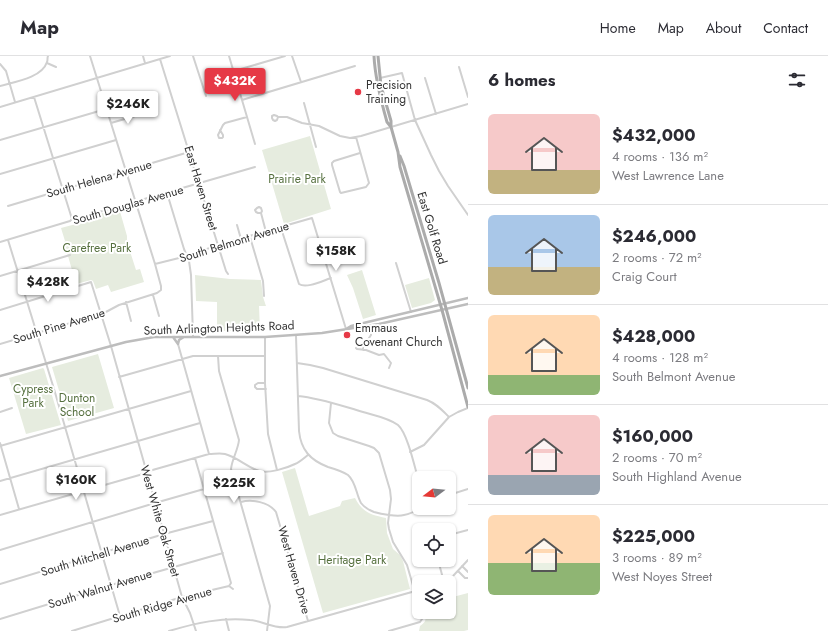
<!DOCTYPE html>
<html lang="en">
<head>
<meta charset="utf-8">
<style>
	body { margin:0; font-family:Jost,sans-serif; background:#f7f7f7; color:#2b2b33; height:100vh; display:flex; flex-direction:column; font-size:15px; white-space:nowrap }
	* { box-sizing:border-box; margin:0 }
	p { font-size:13px; color:#7c7c81 }
	.icon { flex:none; width:22px; height:22px; fill:none; stroke:currentColor; stroke-width:2; stroke-linecap:round; stroke-linejoin:round }
	.map { position:relative; flex:1; overflow:hidden }
	.drawer { display:flex; flex-direction:column; background:#fff; width:360px }
	.drawer>* { flex:none }
	.needle { width:26px; rotate:254deg }
	.buttons { position:absolute; left:412px; top:415px; display:grid; gap:8px }
	.buttons a { display:grid; place-items:center; width:44px; height:44px; border-radius:6px; background:#fff; box-shadow:0 1px 3px #0004; font-size:20px }
	.price { position:absolute; translate:-50% -34px; padding:0 9px; border-radius:4px; background:#fff; color:#222; font-size:13px; line-height:26px; filter:drop-shadow(0 1px 2px #0008) }
	.price::after { content:''; position:absolute; left:50%; top:24px; width:12px; height:9px; margin-left:-6px; background:inherit; clip-path:polygon(0 0,100% 0,50% 100%) }
	.price.current { background:#e63946; color:#fff }
	ul { padding:0; list-style:none }
	li { display:flex; align-items:center; gap:12px; height:100px; padding:0 20px }
	li+li { border-top:1px solid #e1e1e2 }
	li span { display:grid; place-items:center; flex:none; width:112px; height:80px; border-radius:6px; color:#555 }
	li>.icon { margin-inline-start:auto }
	span .icon { width:48px; height:48px; fill:#fffc; stroke-width:1 }
	li b { font-size:17px }
	h2 { display:flex; justify-content:space-between; align-items:center; height:48px; padding:0 20px; font-size:17px }
	header { display:flex; align-items:center; gap:24px; box-sizing:border-box; height:56px; padding:0 20px; background:#fff; border-bottom:1px solid #e1e1e2 }
	header strong { font-size:19px }
	nav { display:flex; gap:22px; margin-inline-start:auto; font-size:14px }
	main { display:flex; flex:1; min-height:0 }
	.map>svg:first-child { display:block }
	.green { fill:#e6ecdf }
	.lines { fill:none; stroke-linecap:round; stroke-linejoin:round }
	.minor { stroke:#d0d0d0; stroke-width:2 }
	.secondary { stroke:#bdbdbd; stroke-width:2.5 }
	.primary { stroke:#ababab; stroke-width:3 }
	.poi-dot { fill:#e63946; stroke:#fff; stroke-width:1.5 }
	.labels { text-anchor:middle; stroke-width:4; stroke-linejoin:round; paint-order:stroke }
	.poi-label { font-size:12px; fill:#333; stroke:#fff; text-anchor:start }
	.street-label { font-size:12px; fill:#333; stroke:#fff }
	.park-label { font-size:12px; fill:#56703f; stroke:#fff }
</style>
</head>
<body>
<header>
<strong>Map</strong>
<nav><a>Home</a><a>Map</a><a>About</a><a>Contact</a></nav>
</header>
<main>
<div class="map">
<svg width="468" height="575" viewBox="0 0 468 575">
	<rect width="100%" height="100%" fill="#fff"/>
	<path class="green" d="M310,80l21,73 -47,15 -22,-74z
		M119,152l8,28v6l9,28 4,-1 4,13 -33,10 -3,-7 -12,4 -3,-8 -2,-1 -15,4 -12,-42 1,-1 -4,-13 15,-4 -1,-3z
		M362,214l14,45 -13,4 -10,-31 -6,-13z
		M195,219l35,4 31,1 2,17 3,9h-7l1,25h-43v-29l-21,-1z
		M429,222l6,22 -4,3 -19,5 -7,-23z
		M98,298l16,54 -46,13 -16,-54z
		M43,312l1,1 17,56 -35,9 -17,-56z
		M295,412l14,48 31,-10 2,-5 13,-3c7,14 16,17 31,20l1,15 6,16 7,6 3,6 7,28 -87,24 -41,-141z
		M468,537v37l-4,1h-45l1,-5c7,-5 6,-6 4,-14h25v-14z"/>
	<g class="lines">
		<path class="minor" d="M143,0l2,7
			M193,0l13,40
			M229,0l26,88
			M292,0l9,26
			M160,3l66,212 2,3
			M47,7l9,4
			M0,8l6,7 9,31
			M459,11l9,30
			M234,15l51,-15
			M380,22l22,-5 13,47 16,35 8,16 9,15 20,29
			M425,22l11,36
			M0,30c14,-4 42,-8 47,-24 1,-2 0,-4 1,-6
			M34,41l38,122
			M242,44l113,-34
			M304,47l12,44
			M0,51l170,-51
			M278,61l-1,3 -2,1 -2,-1 -1,-2v-2l2,-1 3,1 1,1h9l15,6 17,3 21,10 10,2 11,-2 107,-32
			M111,67l31,-9
			M220,74l3,5v2l-1,1h-3l-1,-3 5,-10 2,-2 22,-6
			M356,81l13,46 -3,4 -25,6 -1,-1 -8,-27v-2l2,-2 26,-8
			M0,84l106,-31
			M0,118l116,-34
			M167,137l17,56 5,12 2,14 2,61
			M8,150l181,-54
			M261,157h-3l-2,-1 -1,-2 2,-2 2,-1 2,1 1,3 -1,2 5,19
			M237,169l4,14
			M281,172l18,56c7,5 23,-3 32,-6
			M250,181l13,44 1,15
			M8,184l46,149 66,227
			M0,186l70,-21 2,-2h3l180,-52
			M396,207l15,49
			M155,208l32,-8 31,-11 94,-27 34,111
			M0,220l70,-21
			M153,239l6,21
			M126,246l5,19
			M0,254l91,-28 20,64 71,251 8,16 6,18
			M296,280l3,95c2,19 11,29 29,36 7,2 14,4 20,8 8,7 8,19 13,28 3,4 8,7 13,9 7,2 23,5 30,3 6,-1 12,-4 17,-7
			M265,281v46l3,51 9,36
			M0,288l104,-31 15,-8 38,-12 4,-3v-4l-6,-22 -65,-208
			M178,288l31,110
			M356,292l1,1 9,1 13,5 5,-1 7,9 -2,5
			M363,294v-3l8,-12v-9
			M218,300l1,15 20,69c-1,10 -7,19 -8,29l39,137 -3,25
			M297,307l13,2 13,3 104,32c10,4 15,10 22,17
			M119,321l74,-21h72
			M265,327h-7l-3,2v2l2,2h9
			M298,340c22,2 44,10 65,16 10,3 26,6 35,13 10,9 17,44 21,57
			M331,347l-2,20 4,10 5,3 31,10 5,2 5,5 11,37 1,9 -3,24 1,6 4,13 14,23 12,41
			M0,356l12,-4
			M0,387l19,66
			M0,390l191,-55
			M410,396l14,-7 25,-28 9,-5 10,-4
			M195,402l36,125 -2,3
			M0,425l200,-58
			M449,439l19,-6
			M241,446c11,-3 28,0 35,10l32,109
			M0,459l143,-41 6,-3 60,-17c5,0 11,-1 16,0 12,3 22,13 34,17 9,3 28,-3 36,-7 5,-2 9,-6 13,-9
			M449,479l19,-5
			M0,494l155,-47 49,-14
			M438,504l6,22
			M462,510l6,6
			M458,515l7,7h3
			M443,526l10,-6 15,-16
			M0,528l164,-50 49,-13
			M229,530l4,3
			M0,563l111,-34 112,-32
			M226,563l3,12
			M72,575l110,-34 47,-11
			M169,575c27,-8 53,-14 81,-11 13,1 24,9 37,7l132,-37
			M389,575l31,-9 2,-3 -1,-7"/>
		<path class="secondary" d="M346,273l5,-3 117,-28
			M173,281l5,7 1,-4 5,-3
			M0,320l126,-34 28,-5h111l57,-4 57,-9 89,-20"/>
		<path class="primary" d="M374,0c1,23 7,45 13,66l4,5
			M378,0l3,30 10,35v6l7,25 2,15 42,143 26,97
			M400,100l4,10 35,117 29,105"/>
	</g>
	<g class="poi-dot">
		<circle cx="358" cy="36" r="4"/>
		<circle cx="347" cy="279" r="4"/>
	</g>
	<g class="labels">
		<g class="poi-label">
			<text x="366" y="33">Precision<tspan x="366" dy="14">Training</tspan></text>
			<text x="355" y="276">Emmaus<tspan x="355" dy="14">Covenant Church</tspan></text>
		</g>
		<g class="street-label">
			<text transform="translate(99 123) rotate(-16)" y="4">South Helena Avenue</text>
			<text transform="translate(201 132) rotate(73)" y="4">East Haven Street</text>
			<text transform="translate(128 149) rotate(-16)" y="4">South Douglas Avenue</text>
			<text transform="translate(432 172) rotate(73)" y="4">East Golf Road</text>
			<text transform="translate(234 186) rotate(-17)" y="4">South Belmont Avenue</text>
			<text transform="translate(59 270) rotate(-17)" y="4">South Pine Avenue</text>
			<text transform="translate(219 272) rotate(-2)" y="4">South Arlington Heights Road</text>
			<text transform="translate(160 465) rotate(74)" y="4">West White Oak Street</text>
			<text transform="translate(95 500) rotate(-17)" y="4">South Mitchell Avenue</text>
			<text transform="translate(294 514) rotate(74)" y="4">West Haven Drive</text>
			<text transform="translate(100 533) rotate(-17)" y="4">South Walnut Avenue</text>
			<text transform="translate(162 549) rotate(-16)" y="4">South Ridge Avenue</text>
		</g>
		<g class="park-label">
			<text x="297" y="127">Prairie Park</text>
			<text x="97" y="196">Carefree Park</text>
			<text x="33" y="337">Cypress<tspan x="33" dy="14">Park</tspan></text>
			<text x="77" y="346">Dunton<tspan x="77" dy="14">School</tspan></text>
			<text x="352" y="508">Heritage Park</text>
		</g>
	</g>
</svg>
<div class="buttons">
<a><svg class="needle" viewBox="-14 -14 28 28"><path d="M0-13l5 13h-10z" fill="#e53935"/><path d="M0 13l5-13h-10z" fill="#7c7c81"/></svg></a>
<a><svg class="icon" aria-label="locate" viewBox="0 0 24 24"><circle cx="12" cy="12" r="6"/><path d="M12 2v4M12 18v4M2 12h4M18 12h4"/></svg></a>
<a><svg class="icon" aria-label="layers" viewBox="0 0 24 24"><path d="M12 4l9 5-9 5-9-5zM3 14l9 5 9-5"/></svg></a>
</div>
<b class="price current" style="left:235px;top:46px">$432K</b>
<b class="price" style="left:128px;top:69px">$246K</b>
<b class="price" style="left:336px;top:216px">$158K</b>
<b class="price" style="left:48px;top:247px">$428K</b>
<b class="price" style="left:76px;top:445px">$160K</b>
<b class="price" style="left:234px;top:448px">$225K</b>
</div>
<section class="drawer">
<h2>6 homes<svg class="icon" aria-label="filters" viewBox="0 0 24 24"><path d="M4 7h16M4 17h16"/><circle cx="9" cy="7" r="2"/><circle cx="15" cy="17" r="2"/></svg></h2>
<ul>
<li><span style="background:linear-gradient(#f6c9c9 70%,#c2b280 0)"><svg class="icon" aria-label="home" viewBox="0 0 24 24"><path d="M3 11l9-7 9 7M6 9v11h12V9"/></svg></span><div><b>$432,000</b><p>4 rooms · 136 m²</p><p>West Lawrence Lane</p></div></li>
<li><span style="background:linear-gradient(#a9c7e8 65%,#c2b280 0)"><svg class="icon" aria-label="home" viewBox="0 0 24 24"><path d="M3 11l9-7 9 7M6 9v11h12V9"/></svg></span><div><b>$246,000</b><p>2 rooms · 72 m²</p><p>Craig Court</p></div></li>
<li><span style="background:linear-gradient(#ffd9b3 75%,#8fb573 0)"><svg class="icon" aria-label="home" viewBox="0 0 24 24"><path d="M3 11l9-7 9 7M6 9v11h12V9"/></svg></span><div><b>$428,000</b><p>4 rooms · 128 m²</p><p>South Belmont Avenue</p></div></li>
<li><span style="background:linear-gradient(#f6c9c9 75%,#9aa5b1 0)"><svg class="icon" aria-label="home" viewBox="0 0 24 24"><path d="M3 11l9-7 9 7M6 9v11h12V9"/></svg></span><div><b>$160,000</b><p>2 rooms · 70 m²</p><p>South Highland Avenue</p></div></li>
<li><span style="background:linear-gradient(#ffd9b3 60%,#8fb573 0)"><svg class="icon" aria-label="home" viewBox="0 0 24 24"><path d="M3 11l9-7 9 7M6 9v11h12V9"/></svg></span><div><b>$225,000</b><p>3 rooms · 89 m²</p><p>West Noyes Street</p></div></li>
</ul>
</section>
</main>
</body>
</html>
